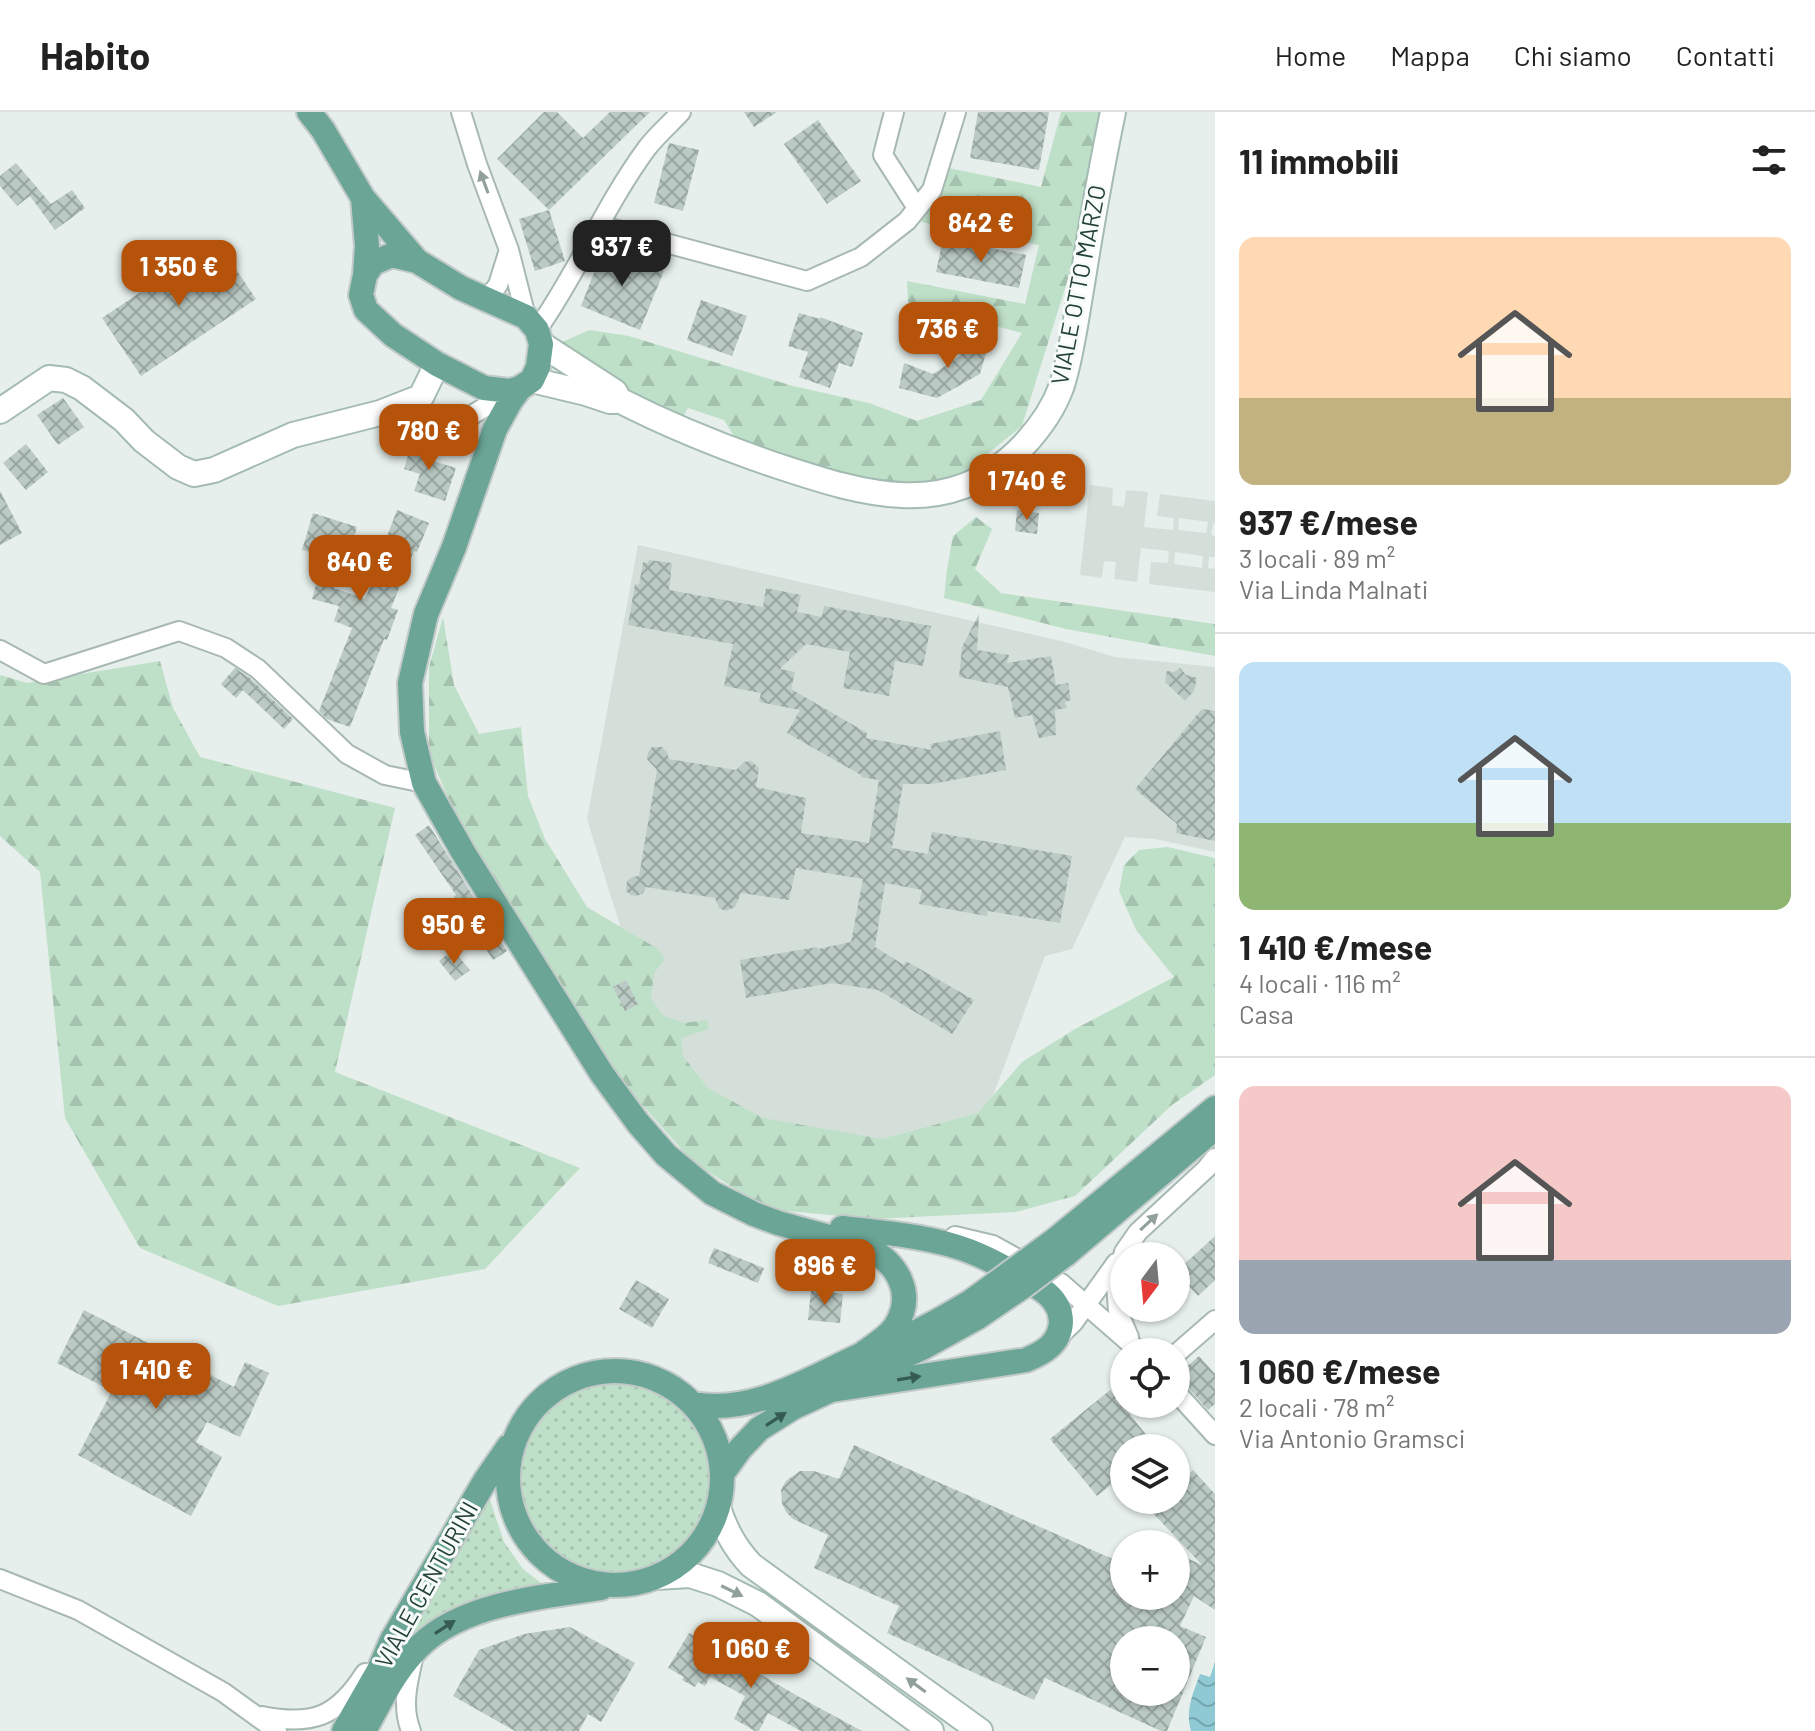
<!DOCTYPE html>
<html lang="it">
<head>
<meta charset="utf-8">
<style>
	body { margin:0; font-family:Barlow,sans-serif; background:#f2f2f2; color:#222; height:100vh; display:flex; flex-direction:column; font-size:30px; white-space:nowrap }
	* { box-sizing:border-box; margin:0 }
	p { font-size:26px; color:#767676 }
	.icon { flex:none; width:44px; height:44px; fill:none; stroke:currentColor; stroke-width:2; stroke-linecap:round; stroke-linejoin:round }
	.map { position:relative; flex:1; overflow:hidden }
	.side { display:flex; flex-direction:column; background:#fff; width:600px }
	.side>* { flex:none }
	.needle { width:52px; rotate:196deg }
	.tools { position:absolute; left:1110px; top:1130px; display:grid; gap:16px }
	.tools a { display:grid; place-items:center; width:80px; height:80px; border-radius:50%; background:#fff; box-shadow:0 2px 6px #0004; font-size:40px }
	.price { position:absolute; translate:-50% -68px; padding:0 18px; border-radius:16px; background:#b45309; color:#fff; font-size:26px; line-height:52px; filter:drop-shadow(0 2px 4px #0008) }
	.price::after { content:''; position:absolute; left:50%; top:48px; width:24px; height:18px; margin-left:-12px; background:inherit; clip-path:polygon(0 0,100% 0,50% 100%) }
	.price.on { background:#222; color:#fff }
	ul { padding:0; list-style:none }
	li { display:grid; align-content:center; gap:16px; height:424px; padding:0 24px }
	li+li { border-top:2px solid #e0e0e0 }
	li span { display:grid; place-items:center; height:248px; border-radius:16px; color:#555 }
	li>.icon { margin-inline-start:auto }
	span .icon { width:144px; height:144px; fill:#fffc; stroke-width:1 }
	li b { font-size:34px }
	h2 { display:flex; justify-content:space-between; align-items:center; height:96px; padding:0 24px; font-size:34px }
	header { display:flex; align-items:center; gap:48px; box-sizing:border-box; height:112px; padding:0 40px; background:#fff; border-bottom:2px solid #e0e0e0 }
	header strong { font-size:38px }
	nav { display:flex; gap:44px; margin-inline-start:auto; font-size:28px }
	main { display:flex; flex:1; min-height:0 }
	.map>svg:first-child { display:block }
	.built { fill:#d4dfda; fill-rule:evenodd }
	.grass { fill:url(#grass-dots) }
	.forest { fill:url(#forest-firs) }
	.water { fill:url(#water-waves) }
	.building { fill:url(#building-cross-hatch); fill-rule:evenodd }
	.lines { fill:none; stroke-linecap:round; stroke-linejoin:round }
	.street-casing { stroke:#a8b8b2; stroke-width:22 }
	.secondary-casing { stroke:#a4bbb3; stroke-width:28 }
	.primary-casing { stroke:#c2cac8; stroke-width:28 }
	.street { stroke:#fff; stroke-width:18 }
	.secondary { stroke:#fff; stroke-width:24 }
	.primary { stroke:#6aa596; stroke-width:24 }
	.primary-bridge-casing { stroke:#c2cac8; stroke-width:28; stroke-linecap:butt }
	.primary-bridge { stroke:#6aa596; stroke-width:24 }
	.oneway { fill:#92a09c }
	.oneway2 { fill:#365b51 }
	.labels { text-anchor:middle; stroke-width:6; stroke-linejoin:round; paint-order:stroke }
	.street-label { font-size:24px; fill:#24423a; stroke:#f7fbf9 }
</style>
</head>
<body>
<header>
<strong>Habito</strong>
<nav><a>Home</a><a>Mappa</a><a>Chi siamo</a><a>Contatti</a></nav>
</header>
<main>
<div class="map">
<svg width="1215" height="1619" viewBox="0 0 1215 1619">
	<defs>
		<pattern id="grass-dots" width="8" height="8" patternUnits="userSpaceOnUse" patternTransform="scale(2)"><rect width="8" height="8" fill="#bfe0c8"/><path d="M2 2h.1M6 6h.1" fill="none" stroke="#a4c1ad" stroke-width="1.8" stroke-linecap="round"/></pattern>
		<pattern id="forest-firs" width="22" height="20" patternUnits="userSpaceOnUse" patternTransform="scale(2)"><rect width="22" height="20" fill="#bfe0c8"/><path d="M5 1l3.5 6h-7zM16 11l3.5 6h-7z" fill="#a4c1ad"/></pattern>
		<pattern id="water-waves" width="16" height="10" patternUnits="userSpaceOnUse" patternTransform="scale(2)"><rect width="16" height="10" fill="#8ec9d4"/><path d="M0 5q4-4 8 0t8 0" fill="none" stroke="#74a5ad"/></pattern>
		<pattern id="building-cross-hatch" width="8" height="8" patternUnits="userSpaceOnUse" patternTransform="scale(2)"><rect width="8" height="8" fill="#bbcac4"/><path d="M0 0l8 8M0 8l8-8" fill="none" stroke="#98a6a0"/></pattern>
	</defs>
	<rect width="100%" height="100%" fill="#e6efeb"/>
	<path class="built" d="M1090,373l23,3 -1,17 12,2 2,-17 22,2 -4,35 29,3 1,-12 -17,-2 3,-22 55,7v22l-2,1 -2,11 4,1v21h-6l-1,11 7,1v23l-66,-8 2,-22 17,1 1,-12 -28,-3 -4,34 -23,-3 2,-17 -12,-1 -2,17 -22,-3zM1179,406l29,4 -2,11 -28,-3zM1175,440l28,4 -1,12 -28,-4z
		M638,433l427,97 50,15 100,10v185l-60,-13 -30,-2 -53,112 -27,7 -59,159 -101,29 -156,-27 -75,-81 -67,-217z"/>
	<path class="grass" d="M521 1366a94 94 0 1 1 188 0a94 94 0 1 1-188 0Z
		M489,1385l15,45 19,27 23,18 -67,11 -39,16 -36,27z"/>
	<path class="forest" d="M1061,0h59l-98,314 -56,45 -63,20 -70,-16 -98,-37 -11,-18 -36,-12 -7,12 -19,-6 -106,-69 33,-15 40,6 164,50 76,17 48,18 64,-21 41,-67 -114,-31 -1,-21 118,23 14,-59 -118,-23 18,-56 102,21z
		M976,405l16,12 -17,40 26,24 214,31v32l-149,-27 -122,-31 3,-29 6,-33z
		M443,505l11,68 25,49 42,-7 7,69 17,43 42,68 71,42 7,10 -11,14 -3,26 13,17 20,7 23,-3 2,9 -28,9 2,18 25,32 55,30 119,21 96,-26 44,-51 53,-33 99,-52 -38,-47 -17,-39 5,-26 15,-15 28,-3 48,11v217l-43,30 -97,91 -59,16 -143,7 -107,-10 -74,-48 -119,-134 -83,-131 -61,-143v-86z
		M160,549l13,47 27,49 195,51 -60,264 245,96 -95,101 -207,37 -138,-58 -75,-130 -25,-246 -40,-36v-161l27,8z"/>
	<path class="water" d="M1215,1550v69h-24c-6,-21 2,-37 9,-57l10,3z"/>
	<path class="building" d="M544,0h13l26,26 27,-26h40l-101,98 -52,-51z
		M744,0h33l-23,15z
		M978,0h71l-10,58 -69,-12z
		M818,8l43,61 -34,23 -43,-60z
		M669,31l30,7 -16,61 -29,-8z
		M16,51l35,41 21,-14 13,18 -30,22 -25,-34 -13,10 -17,-20v-10z
		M549,98l16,51 -30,10 -16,-52z
		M943,127l83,16 -7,33 -83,-16z
		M217,129l39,58 -115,77 -39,-58z
		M604,135l60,24 -24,59 -59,-24z
		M701,188l46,16 -15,40 -45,-16z
		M799,201l21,6v-2l43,16 -11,34 -13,-4 -9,25 -31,-11 9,-25 -20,-6z
		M965,220l25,7 -10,35 -43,24 -38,-10 5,-25 29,11 27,-18z
		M63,286l21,29 -26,18 -21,-30z
		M429,326l-6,20 33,10 -11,33 -31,-10 6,-17 -16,-5 8,-27z
		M26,332l22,28 -22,18 -23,-27z
		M0,379l22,42 -22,12z
		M397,398l32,13 -12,29 -3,-1 -23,57 7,2 -11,30 -3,-1 -34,88 -23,-8 -8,-8 33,-83 -18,-7 5,-15 -27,-7 12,-43 -22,-6 11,-37 44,14 -11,36 -5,-1 -7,26 31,11 24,-58 -3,-2z
		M1017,398l22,3 -2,21 -22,-3z
		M649,448l23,3 -3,27 94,17 3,-19 35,7 -4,17 25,5 2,-11 107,20 -8,40 -28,-5 -6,35 -46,-8 7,-36 -44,-8 -26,25 15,3 -4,17 76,44 -1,5 66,12 -2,-6 70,-13 6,39 -74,14h-29l-11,64 36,6 4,-22 140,24 -12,67 -72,-12 -1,5 -68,-12 3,-14 -37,-7 -10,64 29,18 2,-4 68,39 -22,34 -74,-44 -46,-7 -86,15 -6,-38 77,-13 1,2 33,-7 12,-63 -67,-11 -7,32 -48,-7 -6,14 -9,4 -7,-3 -4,-10 -69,-11 -3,6 -6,3 -6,-1 -5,-4 1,-10 5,-4 7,-1 18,-106 -10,-11 1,-7 4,-5h10l5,5 2,7 67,11 8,-8 7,-1 8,7 -3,19 50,11 -5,35 68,10 10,-63 -18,-3v-2l-74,-42 13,-23 -41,-8 2,-9 -37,-7 9,-42 -105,-19 7,-41 4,1 4,-23 5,1z
		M979,502l-2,36 32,5 -2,8 44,-7 5,29 12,-2 3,17 -6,2 2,6 -12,2 1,25 -17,3 -7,-23 -17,3 -7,-31 -49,-10 3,-30z
		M235,556l15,10 43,41 -9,10 -41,-39 -7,8 -15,-14z
		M1180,556l6,7 11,3 -3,13 -9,10 -20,-19 2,-11 7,1z
		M1202,597l13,2v130l-39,-8 1,-9 -42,-35z
		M429,713l78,126 -14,9 -40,-62 3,-3 -41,-60z
		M453,838l17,20 -15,11 -16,-20z
		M626,868l12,24 -13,7 -12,-24z
		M1215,1124v44l-17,16 -22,-24z
		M714,1136l50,20 -6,15 -50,-20z
		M636,1168l33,19 -17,29 -33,-19z
		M811,1178l32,4 -3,29 -32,-3z
		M84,1198l150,77 11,-25 24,11 -29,64 -33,-15 -11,20 26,15 -31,59 -113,-61 34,-64 -55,-28z
		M1199,1244l16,18v30l-7,6 -23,-26 -9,-4v-4z
		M1110,1278l47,58h-33v26l-27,22 -47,-57z
		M854,1333l270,119v32h52v-43l26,12 -52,-55 11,-10h15v-14l17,-16 22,24v116l-21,-14 -14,30 26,11 -39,94h-6l-116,-53 -11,22 -147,-67 12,-27 -85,-38 14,-33 -35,-16 -7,-7 -4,-9 -1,-13 5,-9 14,-10h14l25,8zM1124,1528h52v52h-52z
		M570,1515l65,36 -34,59 -13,-8 -9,17h-64l-62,-35 26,-46 45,-16z
		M689,1521l112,65 61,33h-61l-33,-18 -9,18h-4l-21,-12 11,-23 -35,-19 -5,9 -7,-4 -3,5 -13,-7 2,-3 -16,-9z"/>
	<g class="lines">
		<defs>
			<path id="street" d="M461,0l16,52 32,86 17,67
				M894,0l-11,43 34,53
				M599,113l208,56 54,-24 46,-36 25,-31 24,-78
				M486,188l12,-15 10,-32
				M537,218c41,-58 68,-125 110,-182 10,-13 23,-24 34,-36
				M413,318l59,-15 18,-11
				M0,538l44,24 135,-43 47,17 32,21 89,85 38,21 39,8
				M955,1124l38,9 68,38 79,69
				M1129,1225l-11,-26 -2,-29 8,-30 14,-20 68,-63 9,-11
				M1056,1227l17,-16 43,-60
				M1176,1242l39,-34
				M1176,1280l39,43
				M0,1467l78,31 145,82 54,39
				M262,1604c51,10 75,1 103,-43
				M411,1619c-10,-25 -3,-50 3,-76"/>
			<path id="secondary" d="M541,232l74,48 4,8c51,26 103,47 156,65 88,29 174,58 248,-19 16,-17 31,-38 39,-61 10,-32 14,-67 20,-101 9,-57 19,-115 31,-172
				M532,268l54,13 24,8h5
				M0,299l49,-33 17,2 16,8 42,32 20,21 34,26 16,7 20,-4 79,-35 87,-22 41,-16 16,-33
				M718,1396c8,23 17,40 33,57l229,166
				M657,1465l33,-2 28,9 40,20 173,127"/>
			<path id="primary" d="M309,0l14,18 40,68 54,63
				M363,86l4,48 -2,29
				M392,143l25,6 44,27 65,29 11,13 4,14 -3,23 -6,13 -12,8 -10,3 -26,-3 -47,-24 -44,-29 -27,-25 -5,-15 4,-20 8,-12z
				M520,276l-9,12 -16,29 -41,118 -28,67 -16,69 2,49 12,51 39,69 139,222 36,49 28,32 46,38 42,21 24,9 88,24c32,16 50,47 29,80 -7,10 -20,18 -30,25
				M1055,1128l160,-132
				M1066,1142l149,-126
				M508 1366a107 107 0 1 1 214 0a107 107 0 1 1-214 0Z
				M832,1278l194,-30c17,-7 34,-16 35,-38 0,-23 -20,-34 -38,-44 -23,-13 -46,-26 -72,-33 -35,-10 -73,-13 -109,-17
				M693,1292c61,11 117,-26 170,-50 17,-8 34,-14 51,-21 19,-9 37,-20 55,-30
				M722,1362l18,-25 19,-20 35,-22 130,-60 54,-30
				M344,1619l35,-61 13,-30 93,-159 24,-35
				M364,1619c15,-27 28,-55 49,-78 43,-50 126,-55 188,-65"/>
		</defs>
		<use href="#street" class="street-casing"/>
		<use href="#secondary" class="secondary-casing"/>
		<use href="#primary" class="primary-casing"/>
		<use href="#street" class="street"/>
		<use href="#secondary" class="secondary"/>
		<use href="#primary" class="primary"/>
		<defs>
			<path id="primary-bridge" d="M969,1191l86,-63
				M978,1205l47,-32 41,-31"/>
		</defs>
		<use href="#primary-bridge" class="primary-bridge-casing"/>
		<use href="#primary-bridge" class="primary-bridge"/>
	</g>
	<defs><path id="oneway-solid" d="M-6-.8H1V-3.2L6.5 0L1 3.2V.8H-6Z" transform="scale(2)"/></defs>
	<g class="oneway">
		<use href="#oneway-solid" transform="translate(484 70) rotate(-110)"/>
		<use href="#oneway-solid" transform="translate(1149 1110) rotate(-43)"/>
		<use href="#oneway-solid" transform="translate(732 1479) rotate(26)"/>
		<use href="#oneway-solid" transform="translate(916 1573) rotate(-144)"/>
	</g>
	<g class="oneway2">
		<use href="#oneway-solid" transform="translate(909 1266) rotate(-9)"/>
		<use href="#oneway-solid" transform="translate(776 1307) rotate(-33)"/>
		<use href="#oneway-solid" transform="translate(445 1515) rotate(-33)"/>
	</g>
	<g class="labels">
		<g class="street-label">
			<text transform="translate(1079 173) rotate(-79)" y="8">VIALE OTTO MARZO</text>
			<text transform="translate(427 1473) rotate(-61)" y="8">VIALE CENTURINI</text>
		</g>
	</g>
</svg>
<div class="tools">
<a><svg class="needle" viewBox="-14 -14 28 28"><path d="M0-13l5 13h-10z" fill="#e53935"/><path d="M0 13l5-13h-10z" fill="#767676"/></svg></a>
<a><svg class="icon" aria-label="locate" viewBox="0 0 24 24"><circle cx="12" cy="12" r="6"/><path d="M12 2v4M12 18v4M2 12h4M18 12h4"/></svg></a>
<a><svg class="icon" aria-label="layers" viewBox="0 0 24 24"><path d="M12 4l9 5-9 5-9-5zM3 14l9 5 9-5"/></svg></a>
<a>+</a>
<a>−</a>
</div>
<b class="price" style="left:981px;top:152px">842 €</b>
<b class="price on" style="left:622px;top:176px">937 €</b>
<b class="price" style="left:179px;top:196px">1 350 €</b>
<b class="price" style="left:948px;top:258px">736 €</b>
<b class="price" style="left:429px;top:360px">780 €</b>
<b class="price" style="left:1027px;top:410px">1 740 €</b>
<b class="price" style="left:360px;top:491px">840 €</b>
<b class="price" style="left:454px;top:854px">950 €</b>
<b class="price" style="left:825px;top:1195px">896 €</b>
<b class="price" style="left:156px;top:1299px">1 410 €</b>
<b class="price" style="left:751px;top:1578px">1 060 €</b>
</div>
<section class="side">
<h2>11 immobili<svg class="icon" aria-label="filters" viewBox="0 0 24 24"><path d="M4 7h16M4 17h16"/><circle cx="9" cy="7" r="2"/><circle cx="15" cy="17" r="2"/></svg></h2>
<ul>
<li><span style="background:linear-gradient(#ffd9b3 65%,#c2b280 0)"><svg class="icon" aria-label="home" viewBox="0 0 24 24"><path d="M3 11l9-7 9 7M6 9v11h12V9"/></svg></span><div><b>937 €/mese</b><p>3 locali · 89 m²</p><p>Via Linda Malnati</p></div></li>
<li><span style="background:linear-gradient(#bfe0f5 65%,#8fb573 0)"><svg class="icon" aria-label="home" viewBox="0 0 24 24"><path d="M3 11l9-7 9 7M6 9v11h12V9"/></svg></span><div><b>1 410 €/mese</b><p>4 locali · 116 m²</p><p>Casa</p></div></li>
<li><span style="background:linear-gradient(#f6c9c9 70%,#9aa5b1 0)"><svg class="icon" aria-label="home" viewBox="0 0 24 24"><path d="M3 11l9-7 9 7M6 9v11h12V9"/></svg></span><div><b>1 060 €/mese</b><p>2 locali · 78 m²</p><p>Via Antonio Gramsci</p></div></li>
</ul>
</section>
</main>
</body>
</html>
